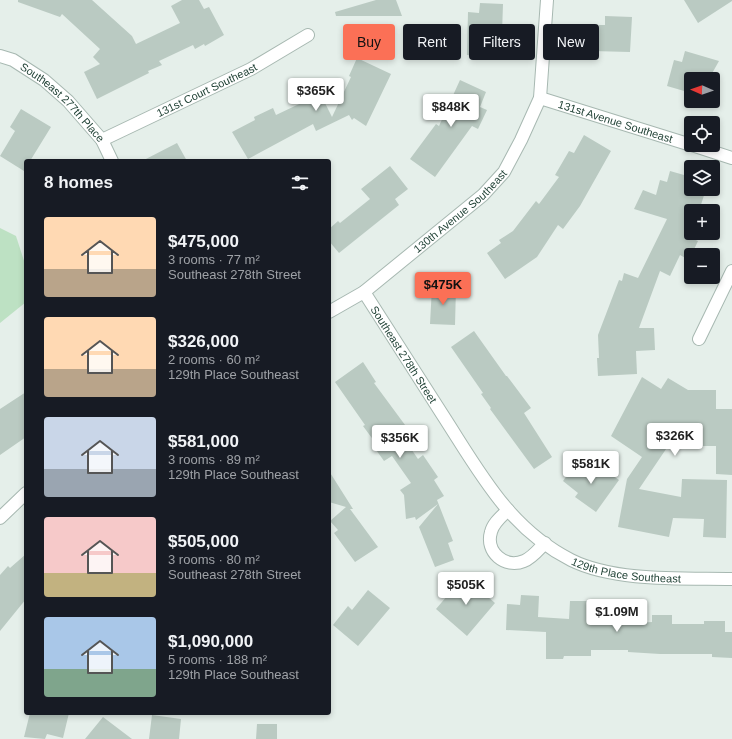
<!DOCTYPE html>
<html lang="en">
<head>
<meta charset="utf-8">
<style>
	body { margin:0; font-family:Arial,sans-serif; background:#20242c; color:#f1f3f6; height:100vh; display:flex; flex-direction:column; font-size:15px; white-space:nowrap }
	* { box-sizing:border-box; margin:0 }
	p { font-size:13px; color:#9ea1a6 }
	.icon { flex:none; width:22px; height:22px; fill:none; stroke:currentColor; stroke-width:2; stroke-linecap:round; stroke-linejoin:round }
	.map { position:relative; flex:1; overflow:hidden }
	.sheet { position:absolute; left:24px; top:159px; width:307px; height:556px; display:flex; flex-direction:column; background:#171b24; border-radius:4px; box-shadow:0 2px 6px #0003 }
	.sheet>* { flex:none }
	.guide { position:absolute; left:343px; top:24px; width:329px; height:36px; display:flex; gap:8px }
	.needle { width:26px; rotate:272deg }
	.buttons { position:absolute; left:684px; top:72px; display:grid; gap:8px }
	.buttons a { display:grid; place-items:center; width:36px; height:36px; border-radius:4px; background:#171b24; box-shadow:0 2px 6px #0003; font-size:20px }
	.price { position:absolute; translate:-50% -34px; padding:0 9px; border-radius:4px; background:#fff; color:#222; font-size:13px; line-height:26px; filter:drop-shadow(0 1px 2px #0008) }
	.price::after { content:''; position:absolute; left:50%; top:24px; width:12px; height:9px; margin-left:-6px; background:inherit; clip-path:polygon(0 0,100% 0,50% 100%) }
	.price.active { background:#fb7056; color:#111 }
	ul { padding:0; list-style:none }
	li { display:flex; align-items:center; gap:12px; height:100px; padding:0 20px }
	li span { display:grid; place-items:center; flex:none; width:112px; height:80px; border-radius:4px; color:#555 }
	li>.icon { margin-inline-start:auto }
	span .icon { width:48px; height:48px; fill:#fffc; stroke-width:1 }
	li b { font-size:17px }
	h2 { display:flex; justify-content:space-between; align-items:center; height:48px; padding:0 20px; font-size:17px }
	.pill { padding:0 14px; border-radius:4px; background:#171b24; box-shadow:0 2px 6px #0003; font-size:14px; line-height:36px }
	.pill.active { background:#fb7056; color:#111 }
	.map>svg:first-child { display:block }
	.green { fill:#bde1c3 }
	.building { fill:#bacac2 }
	.lines { fill:none; stroke-linecap:round; stroke-linejoin:round }
	.street-casing { stroke:#a7b8b1; stroke-width:14 }
	.street { stroke:#fff; stroke-width:12 }
	.labels { text-anchor:middle; stroke-width:3.5; stroke-linejoin:round; paint-order:stroke }
	.street-label { font-size:11px; fill:#224337; stroke:#f6fbf8 }
</style>
</head>
<body>
<div class="map">
<svg width="732" height="739" viewBox="0 0 732 739">
	<rect width="100%" height="100%" fill="#e5efea"/>
	<path class="green" d="M0,228l16,8 10,31v35l-26,21z"/>
	<path class="building" d="M18,0h74l40,36 4,8 44,-21 -9,-17 11,-6h17l5,9 5,-2 15,28 -19,11 -1,-2 -9,5 -2,-4 -34,16 3,4 -14,6 1,2 -52,26 -13,-27 16,-8 -7,-7 7,-8 -38,-35 -2,3 -42,-15z
		M376,0h20l6,16h-66l-1,-4z
		M684,0h48v1l-34,22z
		M480,3l23,1 -1,29h-3l-4,25 -28,-3 1,-43 11,1z
		M605,16l27,1 -2,35 -38,-1 1,-21h6v-5h6z
		M685,51l34,10 -9,16 10,3 -6,20 -1,-21h-22v14l-24,-7 7,-26 8,2z
		M357,58l34,16 -25,52 -12,-8 -2,2 -3,-5 -33,16 -3,-7 -65,35 -16,-27 23,-12 -1,-3 19,-9 3,7 40,-19 2,5 5,-2 9,18 19,-40 -2,-1z
		M460,80l26,12 -6,15 7,3 -9,19 -6,-3 -37,51 -25,-18 26,-35 3,2z
		M21,109l30,18 -21,34h-4l-2,10 -24,-15 15,-25 -5,-4z
		M584,135l27,16 -31,55 -17,23 -5,-4 -21,32 -32,22 -18,-26 14,-10 -2,-3 14,-9 23,-30 3,3 20,-27 -4,-2 14,-24 5,2z
		M177,143l10,18h-45z
		M390,166l18,23 -13,10 4,6 -60,48 -10,-12v-12l9,-8 2,2 30,-24 -9,-10z
		M670,171l21,6v12h15l-7,22h-8v27l7,3 -9,19 -9,-5 -10,21 -10,-5 -21,57h15l1,22 -19,1 1,23 -39,2 -1,-18h2l-1,-23 21,-55 3,1 2,-8 14,5 29,-59 -33,-10 9,-19 13,5 4,-15 7,2z
		M432,287l24,1 -1,37 -25,-1z
		M474,331l32,45h1l24,32 -7,5 28,44 -18,12 -44,-60 1,-1 -10,-14 2,-1 -32,-46z
		M363,362l13,20 -2,1 34,46 -7,5 17,25 5,-4 15,22 -4,3 10,16 -7,4 16,41 -5,2 6,17 -19,7 -16,-40 19,-23 -22,16 -1,-3 -9,2 -2,-24 -4,-5 11,-7 -19,-27 -8,5 -10,-14 3,-2 -14,-19 2,-1 -30,-43z
		M642,377l19,12 7,-11 20,12h28v19h16v66l-16,-1v-28h-34l1,-22 -44,65 42,8 1,-18 45,1 -1,58 -23,-1 1,-18 -31,-1 -4,19 -51,-10 9,-48 15,-22 -31,-21z
		M26,392v45l-26,18v-46z
		M594,462l25,18 -23,32 -21,-15 3,-4 -15,-12 11,-16 12,8z
		M329,471l24,38h-3l28,38 -23,15 -21,-29 4,-3 -8,-9 16,-14 -17,-5z
		M26,554v45l-26,32v-56l8,-9 2,2z
		M464,576l31,27 -28,33 -31,-27z
		M368,590l22,18 -32,38 -25,-21 15,-19 4,4z
		M521,595l18,1 -1,21 31,2 1,-18h23l-1,13 29,1 -1,9 32,-2v-7h20v9h32v-3h21v11h7v26l-20,-1v-3h-52l-32,-2v-2h-37v6h-27l-1,3h-17v-27l-40,-2 1,-26 13,1z
		M30,713h39l-6,25 -16,-4 -2,5 -21,-2z
		M152,715l29,4 -2,20h-30z
		M103,717l29,22h-47z
		M257,724h20v15h-21z"/>
	<g class="lines">
		<defs>
			<g id="street">
				<path id="s1" d="M0,56l13,4 31,20 24,21 34,39 10,21"/>
				<path id="s2" d="M540,98l151,47"/>
				<path id="s3" d="M102,140l149,-71 57,-34"/>
				<path d="M692,145l40,13"/>
				<path id="s4" d="M364,292c26,41 52,82 78,122 37,57 66,114 129,146 44,22 112,18 161,19"/>
				<path id="s5" d="M329,312l35,-20 119,-97 21,-23 17,-32 19,-42 7,-98"/>
				<path d="M699,339l33,-68"/>
				<path d="M508,510c-6,6 -15,13 -17,22 -6,20 14,37 33,29 8,-3 15,-12 21,-18"/>
				<path d="M0,518l26,-25"/>
			</g>
		</defs>
		<use href="#street" class="street-casing"/>
		<use href="#street" class="street"/>
	</g>
	<g class="labels">
		<g class="street-label">
			<text dy="4" stroke="none"><textPath href="#s3" startOffset="116">131st Court Southeast</textPath></text>
			<text dy="4" stroke="none"><textPath href="#s1" startOffset="79">Southeast 277th Place</textPath></text>
			<text dy="4" stroke="none"><textPath href="#s2" startOffset="79">131st Avenue Southeast</textPath></text>
			<text dy="4" stroke="none"><textPath href="#s5" startOffset="166">130th Avenue Southeast</textPath></text>
			<text dy="4" stroke="none"><textPath href="#s4" startOffset="74">Southeast 278th Street</textPath></text>
			<text dy="4" stroke="none"><textPath href="#s4" startOffset="399">129th Place Southeast</textPath></text>
		</g>
	</g>
</svg>
<div class="buttons">
<a><svg class="needle" viewBox="-14 -14 28 28"><path d="M0-13l5 13h-10z" fill="#e53935"/><path d="M0 13l5-13h-10z" fill="#9ea1a6"/></svg></a>
<a><svg class="icon" aria-label="locate" viewBox="0 0 24 24"><circle cx="12" cy="12" r="6"/><path d="M12 2v4M12 18v4M2 12h4M18 12h4"/></svg></a>
<a><svg class="icon" aria-label="layers" viewBox="0 0 24 24"><path d="M12 4l9 5-9 5-9-5zM3 14l9 5 9-5"/></svg></a>
<a>+</a>
<a>−</a>
</div>
<b class="price" style="left:316px;top:112px">$365K</b>
<b class="price" style="left:451px;top:128px">$848K</b>
<b class="price active" style="left:443px;top:306px">$475K</b>
<b class="price" style="left:675px;top:457px">$326K</b>
<b class="price" style="left:400px;top:459px">$356K</b>
<b class="price" style="left:591px;top:485px">$581K</b>
<b class="price" style="left:466px;top:606px">$505K</b>
<b class="price" style="left:617px;top:633px">$1.09M</b>
<div class="guide">
<a class="pill active">Buy</a>
<a class="pill">Rent</a>
<a class="pill">Filters</a>
<a class="pill">New</a>
</div>
<section class="sheet">
<h2>8 homes<svg class="icon" aria-label="filters" viewBox="0 0 24 24"><path d="M4 7h16M4 17h16"/><circle cx="9" cy="7" r="2"/><circle cx="15" cy="17" r="2"/></svg></h2>
<ul>
<li><span style="background:linear-gradient(#ffd9b3 65%,#b9a48a 0)"><svg class="icon" aria-label="home" viewBox="0 0 24 24"><path d="M3 11l9-7 9 7M6 9v11h12V9"/></svg></span><div><b>$475,000</b><p>3 rooms · 77 m²</p><p>Southeast 278th Street</p></div></li>
<li><span style="background:linear-gradient(#ffd9b3 65%,#b9a48a 0)"><svg class="icon" aria-label="home" viewBox="0 0 24 24"><path d="M3 11l9-7 9 7M6 9v11h12V9"/></svg></span><div><b>$326,000</b><p>2 rooms · 60 m²</p><p>129th Place Southeast</p></div></li>
<li><span style="background:linear-gradient(#c9d6e8 65%,#9aa5b1 0)"><svg class="icon" aria-label="home" viewBox="0 0 24 24"><path d="M3 11l9-7 9 7M6 9v11h12V9"/></svg></span><div><b>$581,000</b><p>3 rooms · 89 m²</p><p>129th Place Southeast</p></div></li>
<li><span style="background:linear-gradient(#f6c9c9 70%,#c2b280 0)"><svg class="icon" aria-label="home" viewBox="0 0 24 24"><path d="M3 11l9-7 9 7M6 9v11h12V9"/></svg></span><div><b>$505,000</b><p>3 rooms · 80 m²</p><p>Southeast 278th Street</p></div></li>
<li><span style="background:linear-gradient(#a9c7e8 65%,#7fa58c 0)"><svg class="icon" aria-label="home" viewBox="0 0 24 24"><path d="M3 11l9-7 9 7M6 9v11h12V9"/></svg></span><div><b>$1,090,000</b><p>5 rooms · 188 m²</p><p>129th Place Southeast</p></div></li>
</ul>
</section>
</div>
</body>
</html>
